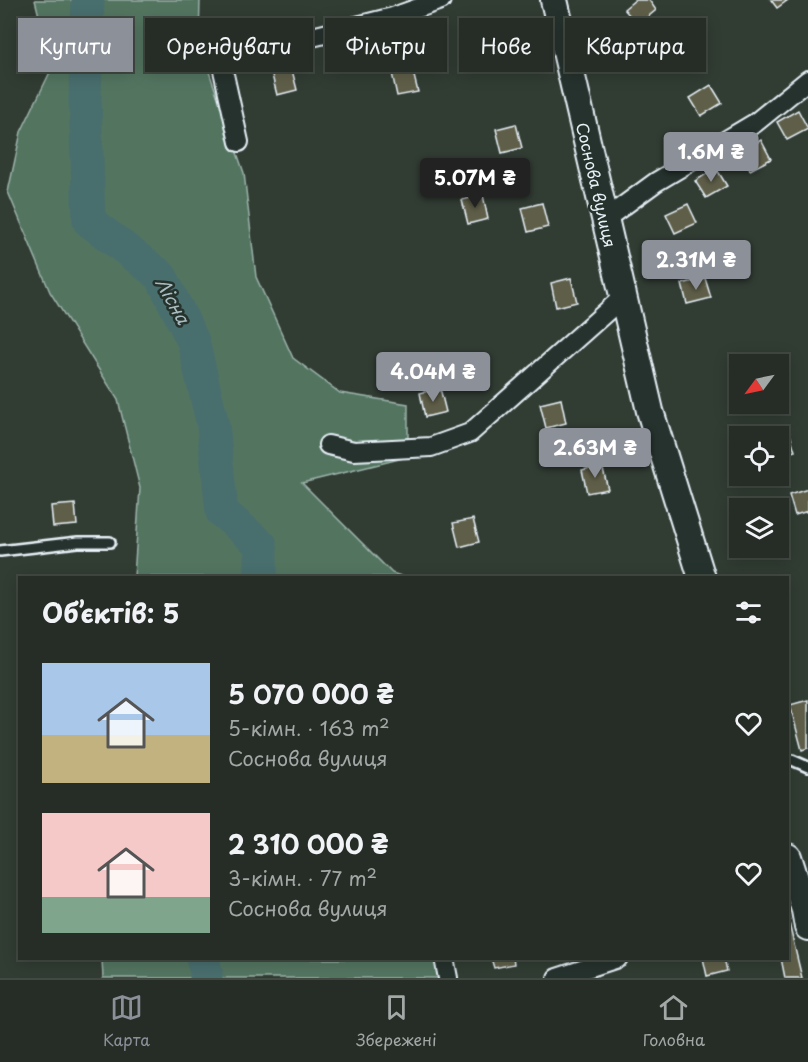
<!DOCTYPE html>
<html lang="uk">
<head>
<meta charset="utf-8">
<style>
	body { margin:0; font-family:"Playpen Sans",sans-serif; background:#313932; color:#f1f3f6; height:100vh; display:flex; flex-direction:column; font-size:22px; white-space:nowrap }
	* { box-sizing:border-box; margin:0 }
	p { font-size:20px; color:#a3a8a7 }
	.icon { flex:none; width:33px; height:33px; fill:none; stroke:currentColor; stroke-width:2; stroke-linecap:round; stroke-linejoin:round }
	.map { position:relative; flex:1; overflow:hidden }
	.drawer { position:absolute; left:18px; top:576px; width:771px; height:384px; display:flex; flex-direction:column; background:#252d26; border-radius:0px; box-shadow:0 3px 15px #0003,0 0 0 2px #424943 }
	.drawer>* { flex:none }
	.top-card { position:absolute; left:18px; top:18px; width:772px; height:54px; display:flex; gap:12px }
	.needle { width:39px; rotate:237deg }
	.controls { position:absolute; left:729px; top:354px; display:grid; gap:12px }
	.controls a { display:grid; place-items:center; width:60px; height:60px; border-radius:0px; background:#252d26; box-shadow:0 3px 15px #0003,0 0 0 2px #424943; font-size:30px }
	.price { position:absolute; translate:-50% -51px; padding:0 14px; border-radius:6px; background:#8c9099; color:#fff; font-size:20px; line-height:39px; filter:drop-shadow(0 2px 3px #0008) }
	.price::after { content:''; position:absolute; left:50%; top:36px; width:18px; height:14px; margin-left:-9px; background:inherit; clip-path:polygon(0 0,100% 0,50% 100%) }
	.price.on { background:#222; color:#fff }
	ul { padding:0; list-style:none }
	li { display:flex; align-items:center; gap:18px; height:150px; padding:0 24px }
	li span { display:grid; place-items:center; flex:none; width:168px; height:120px; border-radius:0px; color:#555 }
	li>.icon { margin-inline-start:auto }
	span .icon { width:72px; height:72px; fill:#fffc; stroke-width:1 }
	li b { font-size:26px }
	h2 { display:flex; justify-content:space-between; align-items:center; height:72px; padding:0 24px; font-size:26px }
	.tag { padding:0 21px; border-radius:0px; background:#252d26; box-shadow:0 3px 15px #0003,0 0 0 2px #424943; font-size:21px; line-height:54px }
	.tag.on { background:#8c9099; color:#fff }
	.dock { display:flex; justify-content:space-around; align-items:center; height:84px; border-top:2px solid #424943; background:#252d26; font-size:16px; color:#a3a8a7 }
	.dock a { display:grid; justify-items:center; gap:3px }
	.dock .on { color:#8c9099 }
	.map>svg:first-child { display:block }
	.green { fill:#527560; stroke:#9db3ac; stroke-width:1.5 }
	.lines { fill:none; stroke-linecap:round; stroke-linejoin:round }
	.river { stroke:#4a6e6e; stroke-width:33 }
	.building { fill:#5f5f4a; stroke:#e8f1f8; stroke-width:1.5 }
	.lane-casing { stroke:#e8f1f8; stroke-width:14 }
	.street-casing { stroke:#e8f1f8; stroke-width:22 }
	.secondary-casing { stroke:#e8f1f8; stroke-width:30 }
	.lane { stroke:#26332d; stroke-width:9 }
	.street { stroke:#26332d; stroke-width:18 }
	.secondary { stroke:#26332d; stroke-width:26 }
	.labels { text-anchor:middle; stroke-width:5; stroke-linejoin:round; paint-order:stroke }
	.street-label { font-size:16px; fill:#e8f1f8; stroke:#26332d }
	.water-label { font-size:18px; font-style:italic; fill:#a9bdc1; stroke:#26332d }
</style>
</head>
<body>
<div class="map">
<svg width="808" height="978" viewBox="0 0 808 978">
	<rect width="100%" height="100%" fill="#313c33"/>
	<filter id="ink" filterUnits="userSpaceOnUse"><feTurbulence type="fractalNoise" baseFrequency=".0167" numOctaves="2"/><feDisplacementMap in="SourceGraphic" scale="12" xChannelSelector="R" yChannelSelector="G"/><feConvolveMatrix kernelMatrix="1 2 1 2 8 2 1 2 1" color-interpolation-filters="sRGB"/></filter>
	<g filter="url(#ink)">
		<path class="green" d="M35,0h165l-1,43 45,130 12,104 37,81 47,35 68,11v53l-106,26 90,90 12,4h-270l6,-89 -22,-88 -68,-108 -42,-100 13,-60 31,-64z
			M102,959h342l4,19h-345z"/>
		<g class="lines">
			<path class="river" d="M88,0l-3,99 4,122 72,55 32,65 20,84 9,87 39,33v33
				M202,958l4,13v7"/>
		</g>
		<path class="building" d="M635,0h14l7,10 -18,15 -14,-16z
			M771,0h17l-11,8z
			M491,27l5,24 -20,5 -6,-24z
			M291,66l6,24 -20,5 -6,-24z
			M412,68l6,24 -21,4 -5,-23z
			M711,85l11,18 -21,13 -11,-18z
			M798,110l10,19 -21,11 -10,-18z
			M516,124l6,24 -20,5 -6,-24z
			M761,140l10,19 -21,11 -10,-18z
			M716,168l11,18 -21,12 -11,-17z
			M483,195l5,24 -20,5 -6,-24z
			M542,203l6,24 -20,5 -6,-24z
			M688,204l9,19 -22,10 -9,-19z
			M571,278l6,24 -21,5 -5,-24z
			M705,278l6,20 -24,6 -5,-20z
			M440,388l6,24 -21,5 -5,-24z
			M561,399l5,24 -20,5 -6,-24z
			M789,431l6,20 -17,5v-20h-9z
			M602,465l6,24 -21,4 -5,-23z
			M808,489v22l-13,4 -6,-20z
			M75,504l2,21 -24,2 -2,-21z
			M473,519l6,23 -20,5 -6,-24z
			M808,700v48l-6,2 -12,-45z
			M788,919l14,59h-17l-4,-20h7z
			M491,958h22l1,6 -20,4z
			M703,958h21l3,13 -20,5z"/>
		<g class="lines">
			<defs>
				<path id="lane" d="M0,551l78,-9h32
					M788,761l4,-1 16,7"/>
				<path id="street" d="M239,142l-16,-72 10,-14 23,-10 48,-7 89,-22 48,-17
					M604,220l52,-38 99,-59 53,-43
					M328,445l26,6 77,-4 39,-14 152,-135
					M444,958l4,20
					M557,978l61,-20"/>
				<path id="secondary" d="M554,0l96,411 52,167
					M788,857l17,53 3,17"/>
			</defs>
			<use href="#lane" class="lane-casing"/>
			<use href="#street" class="street-casing"/>
			<use href="#secondary" class="secondary-casing"/>
			<use href="#lane" class="lane"/>
			<use href="#street" class="street"/>
			<use href="#secondary" class="secondary"/>
		</g>
	</g>
	<g class="labels">
		<g class="street-label">
			<text transform="translate(596 185) rotate(77)" y="6">Соснова вулиця</text>
		</g>
		<g class="water-label">
			<text transform="translate(172 301) rotate(61)" y="6">Лісна</text>
		</g>
	</g>
</svg>
<div class="controls">
<a><svg class="needle" viewBox="-14 -14 28 28"><path d="M0-13l5 13h-10z" fill="#e53935"/><path d="M0 13l5-13h-10z" fill="#a3a8a7"/></svg></a>
<a><svg class="icon" aria-label="locate" viewBox="0 0 24 24"><circle cx="12" cy="12" r="6"/><path d="M12 2v4M12 18v4M2 12h4M18 12h4"/></svg></a>
<a><svg class="icon" aria-label="layers" viewBox="0 0 24 24"><path d="M12 4l9 5-9 5-9-5zM3 14l9 5 9-5"/></svg></a>
</div>
<b class="price" style="left:711px;top:183px">1.6M ₴</b>
<b class="price on" style="left:475px;top:209px">5.07M ₴</b>
<b class="price" style="left:696px;top:291px">2.31M ₴</b>
<b class="price" style="left:433px;top:403px">4.04M ₴</b>
<b class="price" style="left:595px;top:479px">2.63M ₴</b>
<div class="top-card">
<a class="tag on">Купити</a>
<a class="tag">Орендувати</a>
<a class="tag">Фільтри</a>
<a class="tag">Нове</a>
<a class="tag">Квартира</a>
</div>
<section class="drawer">
<h2>Об’єктів: 5<svg class="icon" aria-label="filters" viewBox="0 0 24 24"><path d="M4 7h16M4 17h16"/><circle cx="9" cy="7" r="2"/><circle cx="15" cy="17" r="2"/></svg></h2>
<ul>
<li><span style="background:linear-gradient(#a9c7e8 60%,#c2b280 0)"><svg class="icon" aria-label="home" viewBox="0 0 24 24"><path d="M3 11l9-7 9 7M6 9v11h12V9"/></svg></span><div><b>5 070 000 ₴</b><p>5-кімн. · 163 m²</p><p>Соснова вулиця</p></div><svg class="icon" aria-label="heart" viewBox="0 0 24 24"><path d="M12 20l-8-8c-3-5 5-10 8-4 3-6 11-1 8 4z"/></svg></li>
<li><span style="background:linear-gradient(#f6c9c9 70%,#7fa58c 0)"><svg class="icon" aria-label="home" viewBox="0 0 24 24"><path d="M3 11l9-7 9 7M6 9v11h12V9"/></svg></span><div><b>2 310 000 ₴</b><p>3-кімн. · 77 m²</p><p>Соснова вулиця</p></div><svg class="icon" aria-label="heart" viewBox="0 0 24 24"><path d="M12 20l-8-8c-3-5 5-10 8-4 3-6 11-1 8 4z"/></svg></li>
</ul>
</section>
</div>
<nav class="dock">
<a class="on"><svg class="icon" aria-label="map" viewBox="0 0 24 24"><path d="M3 6l6-2 6 2 6-2v14l-6 2-6-2-6 2zM9 4v14M15 6v14"/></svg>Карта</a>
<a><svg class="icon" aria-label="saved" viewBox="0 0 24 24"><path d="M7 4h10v16l-5-4-5 4z"/></svg>Збережені</a>
<a><svg class="icon" aria-label="home" viewBox="0 0 24 24"><path d="M3 11l9-7 9 7M6 9v11h12V9"/></svg>Головна</a>
</nav>
</body>
</html>
